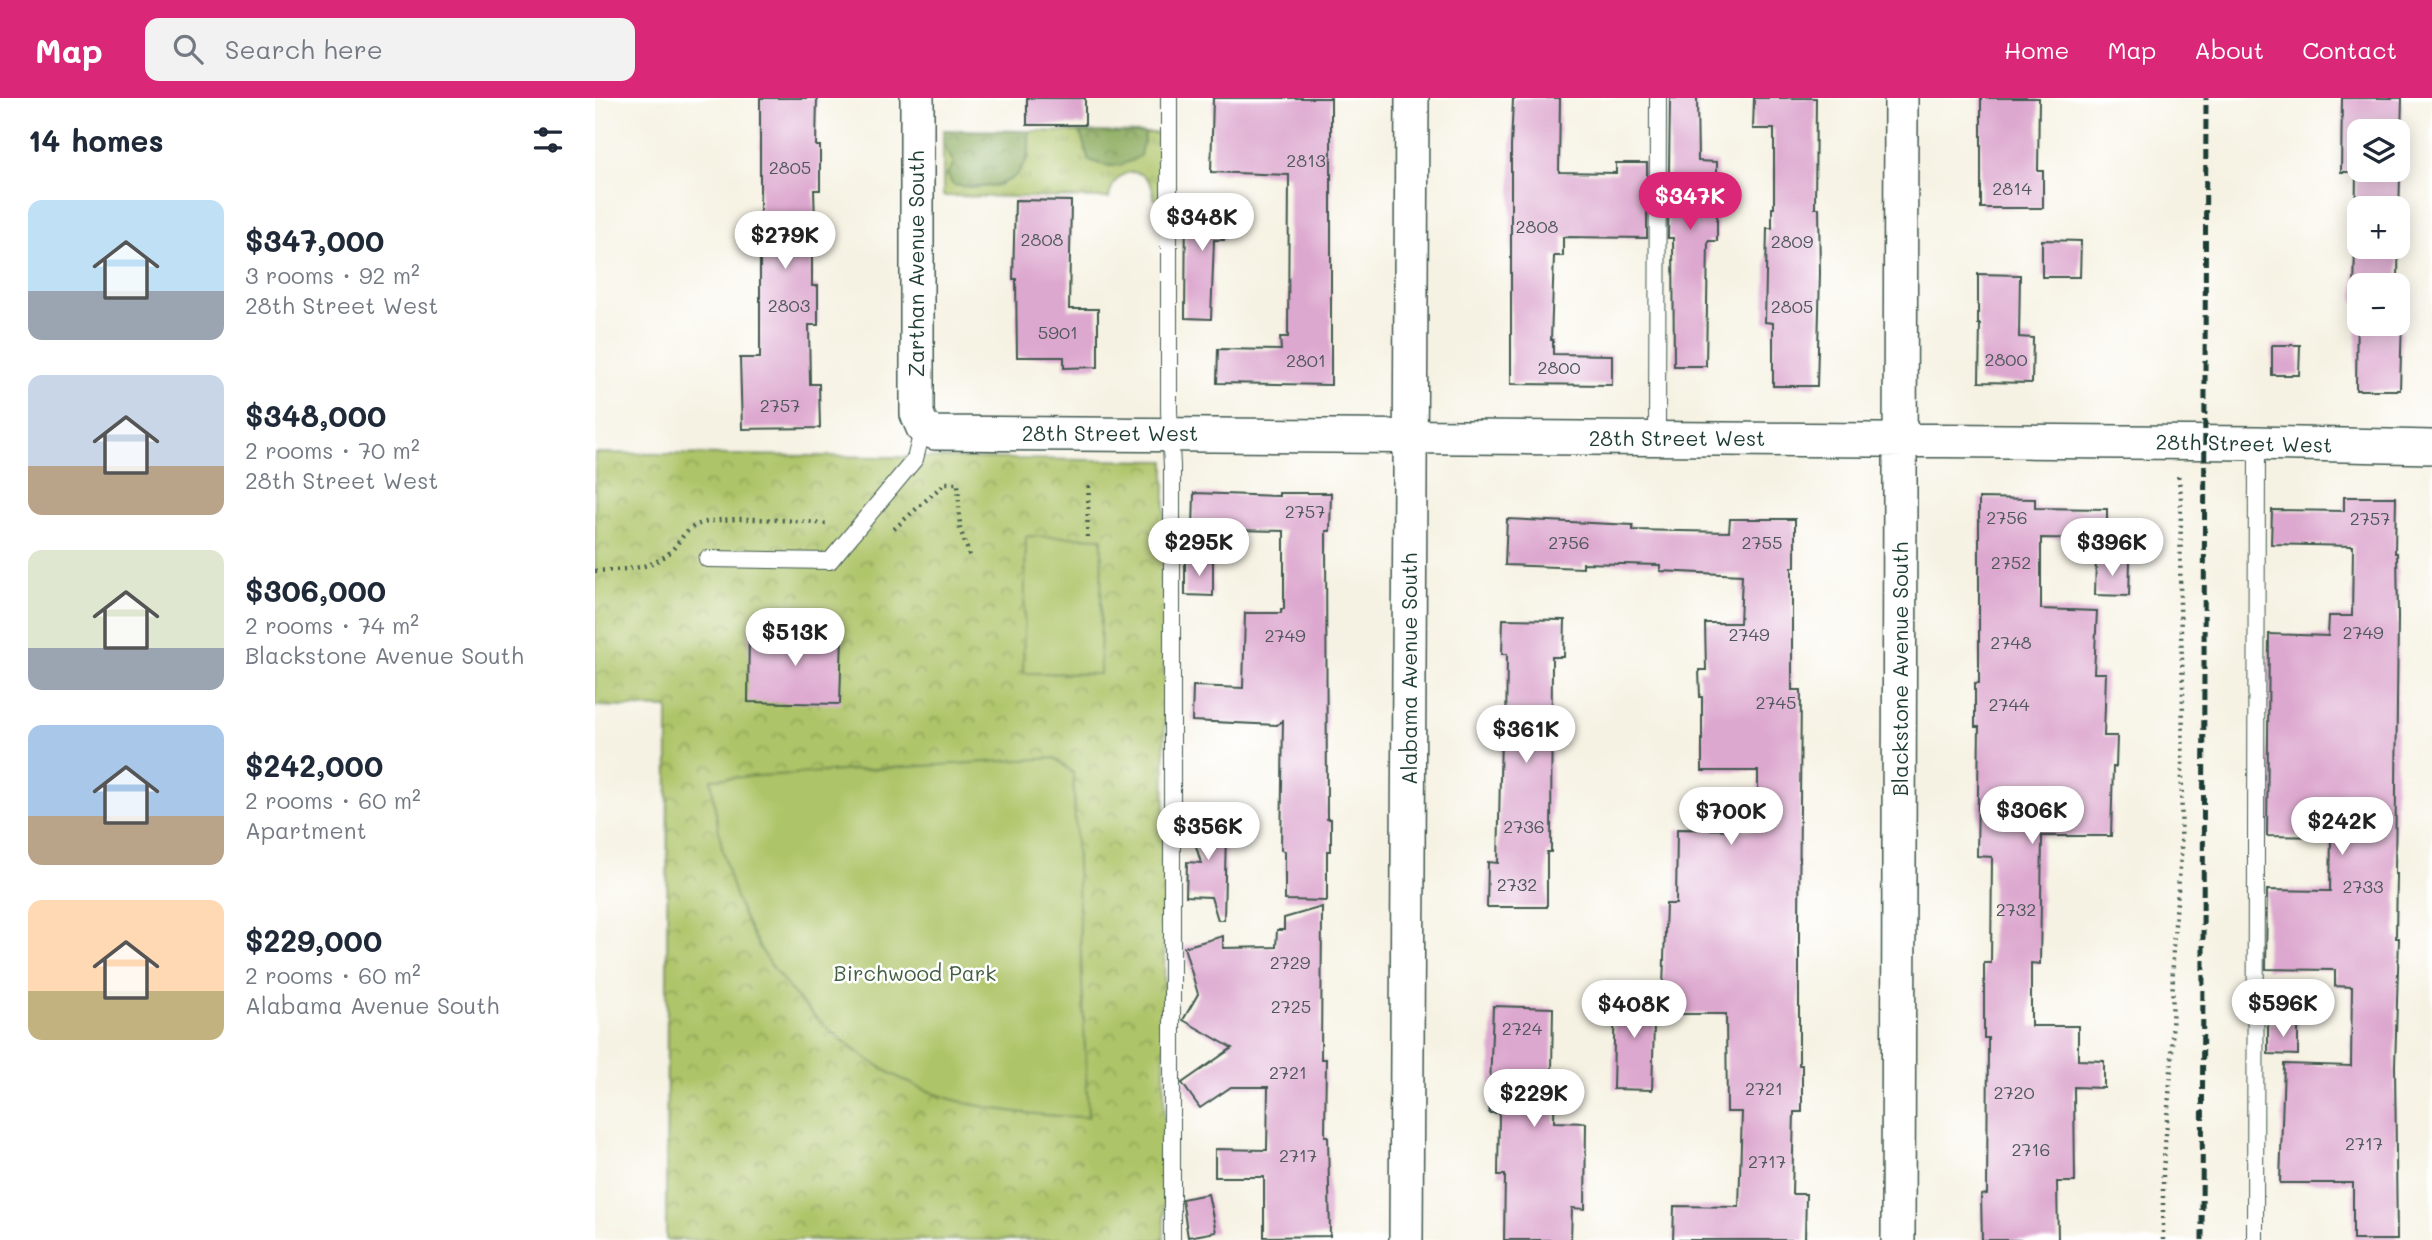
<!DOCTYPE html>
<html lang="en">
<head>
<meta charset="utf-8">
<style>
	body { margin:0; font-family:Mali,sans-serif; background:#f2f2f3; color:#1f2937; height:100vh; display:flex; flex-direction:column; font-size:26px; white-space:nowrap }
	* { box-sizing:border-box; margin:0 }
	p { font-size:23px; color:#747a83 }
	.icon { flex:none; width:38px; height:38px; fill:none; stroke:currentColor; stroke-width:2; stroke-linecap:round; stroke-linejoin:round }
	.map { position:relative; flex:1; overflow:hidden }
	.details { display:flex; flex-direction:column; background:#fff; width:595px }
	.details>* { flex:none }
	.controls { position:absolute; left:1752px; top:21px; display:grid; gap:14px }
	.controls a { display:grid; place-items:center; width:63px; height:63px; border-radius:14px; background:#fff; box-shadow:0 4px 18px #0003; font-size:35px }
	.price { position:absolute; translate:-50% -60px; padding:0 16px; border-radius:24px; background:#fff; color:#222; font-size:23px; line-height:46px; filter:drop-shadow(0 2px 4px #0008) }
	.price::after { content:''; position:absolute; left:50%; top:42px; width:21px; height:16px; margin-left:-10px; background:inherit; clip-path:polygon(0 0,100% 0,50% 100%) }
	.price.on { background:#db2777; color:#fff }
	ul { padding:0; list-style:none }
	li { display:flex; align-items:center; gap:21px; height:175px; padding:0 28px }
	li span { display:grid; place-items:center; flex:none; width:196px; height:140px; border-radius:14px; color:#555 }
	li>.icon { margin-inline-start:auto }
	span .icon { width:84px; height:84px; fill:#fffc; stroke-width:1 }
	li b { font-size:30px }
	h2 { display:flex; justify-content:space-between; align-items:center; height:84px; padding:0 28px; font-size:30px }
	header { display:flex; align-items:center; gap:42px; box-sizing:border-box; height:98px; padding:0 35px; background:#db2777; color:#fff }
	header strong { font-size:33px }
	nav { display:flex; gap:38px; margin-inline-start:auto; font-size:24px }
	.search { width:490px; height:63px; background:#f2f2f3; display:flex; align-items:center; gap:18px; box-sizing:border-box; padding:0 24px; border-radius:14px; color:#747a83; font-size:26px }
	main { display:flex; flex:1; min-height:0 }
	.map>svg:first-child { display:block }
	.grass { fill:url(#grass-tufts); stroke:#66804e; stroke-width:2 }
	.forest { fill:url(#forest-crowns); stroke:#547448; stroke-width:2 }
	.park { fill:url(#park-crowns); stroke:#66804e; stroke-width:2 }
	.garden { fill:#aec468; stroke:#66804e; stroke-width:2 }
	.building { fill:#dda8cf; fill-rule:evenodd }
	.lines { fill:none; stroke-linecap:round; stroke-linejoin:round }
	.lane-casing { stroke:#3f584e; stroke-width:18 }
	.street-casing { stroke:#3f584e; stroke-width:36 }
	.path { stroke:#3f584e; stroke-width:4.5; stroke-dasharray:2 5; stroke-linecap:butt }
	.lane { stroke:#fff; stroke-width:16 }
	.street { stroke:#fff; stroke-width:33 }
	.rail { stroke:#1f3d34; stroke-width:5; stroke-dasharray:10 5; stroke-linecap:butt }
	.labels { text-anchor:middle; stroke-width:5; stroke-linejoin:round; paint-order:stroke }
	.number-label { font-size:18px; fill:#4e585b }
	.street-label { font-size:21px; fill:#1f3d34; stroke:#fff }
	.park-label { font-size:21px; fill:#435f41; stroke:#fff }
</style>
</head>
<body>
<header>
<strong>Map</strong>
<div class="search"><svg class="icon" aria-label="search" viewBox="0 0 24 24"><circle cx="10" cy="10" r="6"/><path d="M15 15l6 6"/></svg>Search here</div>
<nav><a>Home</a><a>Map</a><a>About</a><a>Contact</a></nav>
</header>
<main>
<section class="details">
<h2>14 homes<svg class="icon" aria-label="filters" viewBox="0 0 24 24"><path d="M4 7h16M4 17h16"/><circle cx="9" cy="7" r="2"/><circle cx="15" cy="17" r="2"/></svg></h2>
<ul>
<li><span style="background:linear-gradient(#bfe0f5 65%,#9aa5b1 0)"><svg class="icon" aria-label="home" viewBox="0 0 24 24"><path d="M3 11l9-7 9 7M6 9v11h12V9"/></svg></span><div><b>$347,000</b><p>3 rooms · 92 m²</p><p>28th Street West</p></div></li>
<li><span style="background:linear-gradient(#c9d6e8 65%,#b9a48a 0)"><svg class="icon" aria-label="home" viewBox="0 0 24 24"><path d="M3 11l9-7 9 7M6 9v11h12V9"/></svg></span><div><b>$348,000</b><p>2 rooms · 70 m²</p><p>28th Street West</p></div></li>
<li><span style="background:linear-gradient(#dfe7d0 70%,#9aa5b1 0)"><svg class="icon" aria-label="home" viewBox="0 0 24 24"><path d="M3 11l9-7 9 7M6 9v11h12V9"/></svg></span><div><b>$306,000</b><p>2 rooms · 74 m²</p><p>Blackstone Avenue South</p></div></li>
<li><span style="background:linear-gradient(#a9c7e8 65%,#b9a48a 0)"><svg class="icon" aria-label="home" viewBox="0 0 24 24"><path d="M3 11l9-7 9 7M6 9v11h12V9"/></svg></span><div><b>$242,000</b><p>2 rooms · 60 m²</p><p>Apartment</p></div></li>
<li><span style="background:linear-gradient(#ffd9b3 65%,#c2b280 0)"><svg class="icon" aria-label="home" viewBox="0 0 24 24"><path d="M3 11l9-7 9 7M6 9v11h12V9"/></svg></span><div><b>$229,000</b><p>2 rooms · 60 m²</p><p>Alabama Avenue South</p></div></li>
</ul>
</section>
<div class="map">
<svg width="1837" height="1142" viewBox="0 0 1837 1142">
	<defs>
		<pattern id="grass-tufts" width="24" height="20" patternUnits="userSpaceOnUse" patternTransform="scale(1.75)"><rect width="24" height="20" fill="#aec468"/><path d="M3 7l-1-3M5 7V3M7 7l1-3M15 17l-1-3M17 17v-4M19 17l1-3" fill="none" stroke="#8da056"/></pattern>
		<pattern id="forest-crowns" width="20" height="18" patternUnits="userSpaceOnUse" patternTransform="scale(1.75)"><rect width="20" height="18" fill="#8aaa5c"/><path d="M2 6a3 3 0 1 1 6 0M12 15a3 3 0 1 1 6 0" fill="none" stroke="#708c4d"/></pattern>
		<pattern id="park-crowns" width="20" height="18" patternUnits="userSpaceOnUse" patternTransform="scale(1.75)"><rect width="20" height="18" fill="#aec468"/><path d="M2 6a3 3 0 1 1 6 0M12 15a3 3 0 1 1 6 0" fill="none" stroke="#8da056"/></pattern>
	</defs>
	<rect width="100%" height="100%" fill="#fff"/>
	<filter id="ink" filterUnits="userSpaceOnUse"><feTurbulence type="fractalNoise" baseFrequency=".0143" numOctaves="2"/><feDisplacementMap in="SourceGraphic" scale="14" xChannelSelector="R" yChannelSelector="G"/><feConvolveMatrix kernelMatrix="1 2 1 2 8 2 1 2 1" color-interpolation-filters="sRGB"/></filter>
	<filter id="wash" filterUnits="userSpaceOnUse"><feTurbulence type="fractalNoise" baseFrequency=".00686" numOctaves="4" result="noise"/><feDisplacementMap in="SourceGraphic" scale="28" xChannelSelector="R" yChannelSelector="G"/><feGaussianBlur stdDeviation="1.57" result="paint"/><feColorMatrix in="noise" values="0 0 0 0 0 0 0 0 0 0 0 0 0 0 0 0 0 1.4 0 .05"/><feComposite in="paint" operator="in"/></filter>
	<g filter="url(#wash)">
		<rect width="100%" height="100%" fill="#f6f2e3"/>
		<path class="grass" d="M434,33l51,1 9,28 52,-16 4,-6v-5h18l-1,66h-8c-1,-35 -40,-36 -45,-1l-166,-2v-52l11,19 -1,22 21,3 27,-3 28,-27z"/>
		<path class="forest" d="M348,32l86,1c4,53 -32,60 -76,54l-6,-11 7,-11 -11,-19z
			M485,34l65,1c0,8 -4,13 -5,23 -21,12 -28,13 -51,4z"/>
		<path class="park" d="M0,355l570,8 -1,779h-498l2,-532 -73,-2z"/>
		<path class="garden" d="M431,438l76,2 -2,136 -77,-1z
			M460,660l18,15 15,344c-46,-1 -92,-5 -137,-18 -87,-26 -173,-102 -209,-186 -18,-42 -25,-89 -31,-134z"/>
		<g id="blocks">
			<path class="building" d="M165,0h57l-1,48h4v44h-6l1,32h-3v64h6v39h-9l1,59h9l1,44 -78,1 -2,-71h20z
				M432,0h58v27h-58z
				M618,0h118v287l-114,-2 1,-34 63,1 -1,-13h8l1,-162 -78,-3z
				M923,0h42l-1,74 57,1v-10h31v75l-84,-1v19h-9l-3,84h2v14l59,1v30l-101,-1v-237l2,-48z
				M1075,0h27l1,63 19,1v79h-9l-2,125h-32l-1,-128h-5z
				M1159,0h62l-1,110h4l1,65 -3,113h-44v-63l-8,-1 2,-94h5v-20h2v-79h-21z
				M1386,0h58l-1,73h5v37h-62z
				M1747,0h60l-3,118 -1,64h5l-3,110h-44l1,-88h-3l2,-130h-15zM1764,33h38v39h-38zM1764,110h38v39h-38zM1764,187h38v39h-38z
				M591,101h39l-1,41h-10l-3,79 -26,-1z
				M420,102l56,1 -2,108h29v58l-34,1v-11h-47l-1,-78h-3z
				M1447,142l39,1 -1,36h-38z
				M1383,176l42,1 -1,62 14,1 -1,45 -53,-1 1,-58h-2z
				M1677,247h28l-1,30h-27z
				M599,395l85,3v-3h52l-1,38h-4l1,288h4v32h-4v50l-42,-1v-49l-4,-1 2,-130 -6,5 -85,-4 1,-35 50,2 2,-75h36v-4h3v-78l-91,-2z
				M1749,399h52l-1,56h2l1,64 -3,257h2l-1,64h3l-4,128 2,174h-44v-57h-73l4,-119 67,2 1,-79 -17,-1v-16l-69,-1 1,-79 63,1 1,-54 -64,-1 2,-202 59,2 1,-20h23l1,-70 -82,-2 1,-34 72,1z
				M1384,400l56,1v9l72,1v30l-66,-1v71l56,2 -3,62h12l-2,63h13l-1,31h-3l-2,69h-69l-2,128 -9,-1v63h47v34l26,1v27l-30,-1 1,95h-18l1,58h-76l-1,-45 6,-1 1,-156h-4v-75h7l1,-106 -15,-1 2,-129h-4v-44h4z
				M912,421l126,6v5l96,2 1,-13h65v48h-3v123h9l-2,231v144h3v47h-8l-2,82h14l-1,46h-132l1,-34 65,1 3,-95h-15l-1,-98h-64l4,-110h10l1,-75 81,1v-59h-56v-74h-2l-1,-27h7l-1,-47h35l2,-48 -82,-4v-6l-77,-2v5l-78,-3z
				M1501,462l34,1 -1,35 -34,-1z
				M590,463h28v35l-28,-1z
				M908,521l62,1 -1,37h-12l-1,195h-4v55h-60l1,-45 10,1 3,-127h5l1,-82h-5z
				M154,534l93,1 -2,71 -92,-2z
				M621,713l6,20h4l-2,89h-6l-7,-23 -25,-1 1,-34 14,1 -13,-44z
				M727,809l-1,152h5l-1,77h3l2,100 -66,1v-60h-49v-28l52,1 1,-63h-37l-31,21 -18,-25 50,-35 -49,-28 15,-26 -14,-47 39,-11v12l53,-1 1,-17h7v-12z
				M1020,893l40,1 -3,98 -39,-1z
				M898,908l60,2 -1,63h3l-1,51 32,1 -1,86 -13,-1 -1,32h-67l1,-65h-7l1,-62h-10z
				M1673,925h30v32l-30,-1z
				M613,1096l8,38 -28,5 -6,-38z"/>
		</g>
	</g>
	<g filter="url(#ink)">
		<use href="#blocks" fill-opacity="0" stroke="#3f584e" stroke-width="2"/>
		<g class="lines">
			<defs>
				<path id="lane" d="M574,0v313l3,55v774
					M1062,341l1,-341
					M112,461l123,2 85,-102 8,-31
					M1660,1142l2,-797"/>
				<path id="street" d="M322,0v316l6,14 12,5 1322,10 175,4
					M811,1142l6,-1142
					M1303,1142l3,-1142"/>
			</defs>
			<use href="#lane" class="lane-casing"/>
			<use href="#street" class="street-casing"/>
			<path class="path" d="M299,431l51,-46h13l2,46 11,30
				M492,439l2,-55
				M0,473c27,-2 56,0 76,-20 7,-7 13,-19 22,-24 21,-14 107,-6 134,-3
				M1568,1142v-69l9,-113 1,-111 8,-91 2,-168 -3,-83 1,-110 -3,-20"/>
			<use href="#lane" class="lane"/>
			<use href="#street" class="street"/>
			<path class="rail" d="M1607,1142l4,-1142"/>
		</g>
	</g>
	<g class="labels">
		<g class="number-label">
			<text x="711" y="69">2813</text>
			<text x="195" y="76">2805</text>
			<text x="1417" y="97">2814</text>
			<text x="942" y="135">2808</text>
			<text x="447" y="148">2808</text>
			<text x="1197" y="150">2809</text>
			<text x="194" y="214">2803</text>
			<text x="1197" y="215">2805</text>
			<text x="463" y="241">5901</text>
			<text x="1411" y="268">2800</text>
			<text x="711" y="269">2801</text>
			<text x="964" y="276">2800</text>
			<text x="185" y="314">2757</text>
			<text x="710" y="420">2757</text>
			<text x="1412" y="426">2756</text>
			<text x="1775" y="427">2757</text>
			<text x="974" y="451">2756</text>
			<text x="1167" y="451">2755</text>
			<text x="1416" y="471">2752</text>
			<text x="1768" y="541">2749</text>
			<text x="1154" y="543">2749</text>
			<text x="690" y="544">2749</text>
			<text x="1416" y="551">2748</text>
			<text x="1181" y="611">2745</text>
			<text x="1414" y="613">2744</text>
			<text x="929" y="735">2736</text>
			<text x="922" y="793">2732</text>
			<text x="1768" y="795">2733</text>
			<text x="1421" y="818">2732</text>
			<text x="695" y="871">2729</text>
			<text x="696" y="915">2725</text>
			<text x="927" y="937">2724</text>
			<text x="693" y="981">2721</text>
			<text x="1169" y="997">2721</text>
			<text x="1419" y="1001">2720</text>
			<text x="1769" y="1052">2717</text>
			<text x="1436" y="1058">2716</text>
			<text x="703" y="1064">2717</text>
			<text x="1172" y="1070">2717</text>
		</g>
		<g class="street-label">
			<text transform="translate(322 166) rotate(-90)" y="7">Zarthan Avenue South</text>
			<text x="515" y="343">28th Street West</text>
			<text x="1082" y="348">28th Street West</text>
			<text transform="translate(1649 346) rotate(1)" y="7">28th Street West</text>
			<text transform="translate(815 571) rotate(-90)" y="7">Alabama Avenue South</text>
			<text transform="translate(1306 571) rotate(-90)" y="7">Blackstone Avenue South</text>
		</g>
		<g class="park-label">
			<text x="320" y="883">Birchwood Park</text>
		</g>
	</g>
</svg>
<div class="controls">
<a><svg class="icon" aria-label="layers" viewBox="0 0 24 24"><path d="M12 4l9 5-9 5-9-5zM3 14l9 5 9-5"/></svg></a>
<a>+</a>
<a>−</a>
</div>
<b class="price on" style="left:1095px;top:134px">$347K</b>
<b class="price" style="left:607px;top:155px">$348K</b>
<b class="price" style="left:190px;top:173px">$279K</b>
<b class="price" style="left:604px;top:480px">$295K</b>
<b class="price" style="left:1517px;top:480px">$396K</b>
<b class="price" style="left:200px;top:570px">$513K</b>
<b class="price" style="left:931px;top:667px">$361K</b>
<b class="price" style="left:1437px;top:748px">$306K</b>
<b class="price" style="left:1136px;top:749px">$700K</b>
<b class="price" style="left:1747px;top:759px">$242K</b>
<b class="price" style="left:613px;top:764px">$356K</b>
<b class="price" style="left:1688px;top:941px">$596K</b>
<b class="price" style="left:1039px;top:942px">$408K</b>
<b class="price" style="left:939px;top:1031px">$229K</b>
</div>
</main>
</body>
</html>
